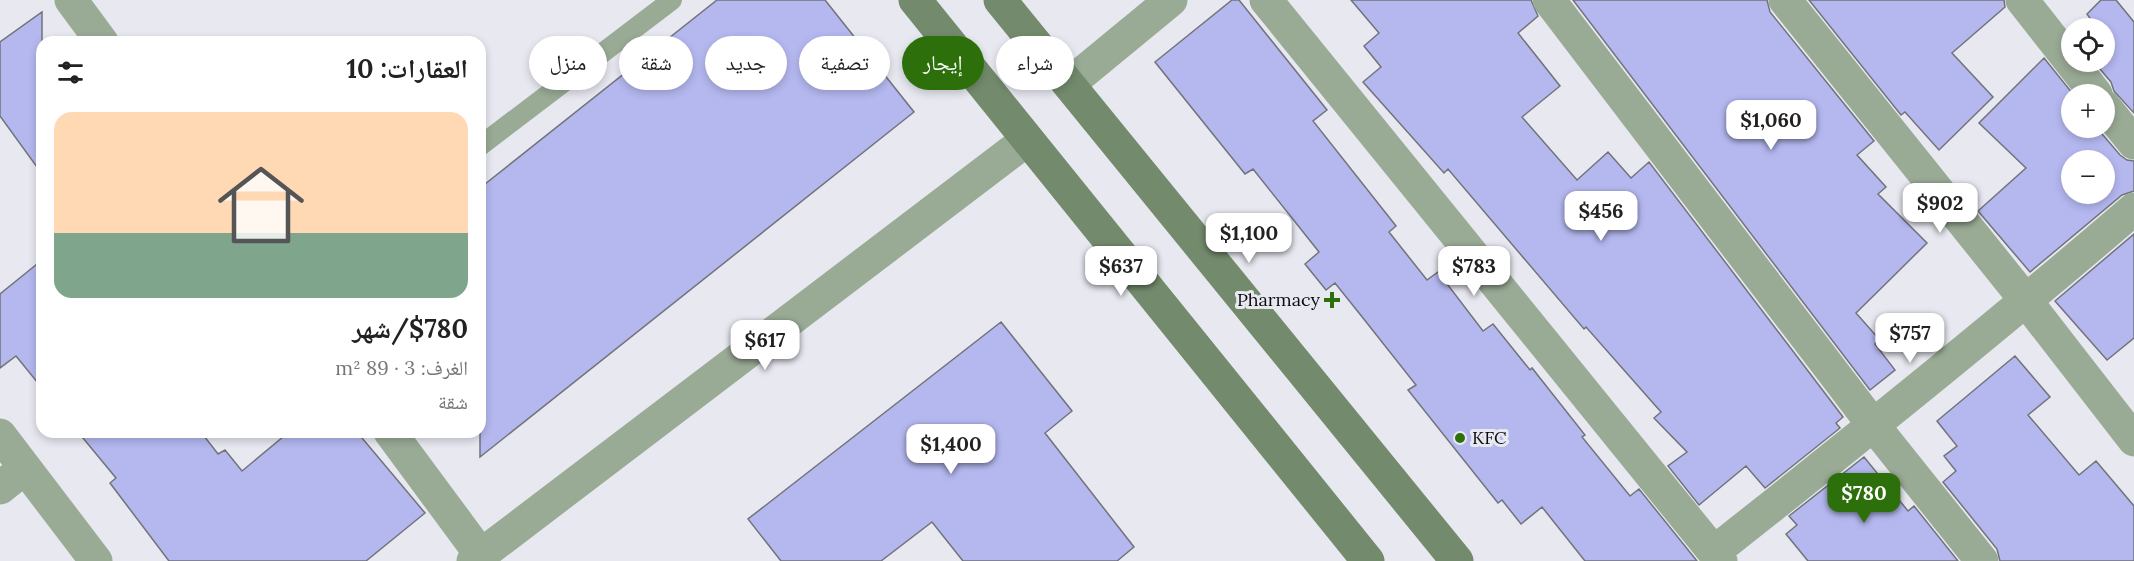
<!DOCTYPE html>
<html lang="ar">
<head>
<meta charset="utf-8">
<style>
	body { margin:0; font-family:Lora,"Noto Naskh Arabic",serif; background:#f6f6f6; color:#222; direction:rtl; height:100vh; display:flex; flex-direction:column; font-size:22px; white-space:nowrap }
	* { box-sizing:border-box; margin:0 }
	p { font-size:20px; color:#767676 }
	.icon { flex:none; width:33px; height:33px; fill:none; stroke:currentColor; stroke-width:2; stroke-linecap:round; stroke-linejoin:round }
	.map { position:relative; flex:1; overflow:hidden; direction:ltr }
	.sheet { position:absolute; left:36px; top:36px; width:450px; height:402px; display:flex; flex-direction:column; background:#fff; border-radius:18px; box-shadow:0 3px 9px #0003; direction:rtl }
	.sheet>* { flex:none }
	.banner { position:absolute; left:504px; top:36px; width:570px; height:54px; direction:rtl; display:flex; gap:12px }
	.fabs { position:absolute; left:2061px; top:18px; display:grid; gap:12px }
	.fabs a { display:grid; place-items:center; width:54px; height:54px; border-radius:50%; background:#fff; box-shadow:0 3px 9px #0003; font-size:30px }
	.price { position:absolute; translate:-50% -51px; padding:0 14px; border-radius:12px; background:#fff; color:#222; font-size:20px; line-height:39px; filter:drop-shadow(0 2px 3px #0008) }
	.price::after { content:''; position:absolute; left:50%; top:36px; width:18px; height:14px; margin-left:-9px; background:inherit; clip-path:polygon(0 0,100% 0,50% 100%) }
	.price.on { background:#2c6f0b; color:#fff }
	ul { padding:0; list-style:none }
	li { display:grid; align-content:center; gap:12px; height:318px; padding:0 18px }
	li span { display:grid; place-items:center; height:186px; border-radius:18px; color:#555 }
	li>.icon { margin-inline-start:auto }
	span .icon { width:108px; height:108px; fill:#fffc; stroke-width:1 }
	li b { font-size:26px }
	h2 { display:flex; justify-content:space-between; align-items:center; height:72px; padding:0 18px; font-size:26px }
	.pill { padding:0 21px; border-radius:27px; background:#fff; box-shadow:0 3px 9px #0003; font-size:21px; line-height:54px }
	.pill.on { background:#2c6f0b; color:#fff }
	.map>svg:first-child { display:block }
	.building { fill:#b4b8ef; stroke:#72737a; stroke-width:1.5; fill-rule:evenodd }
	.lines { fill:none; stroke-linecap:round; stroke-linejoin:round }
	.lane { stroke:#99aa95; stroke-width:20 }
	.street { stroke:#99aa95; stroke-width:33 }
	.secondary { stroke:#738b6c; stroke-width:33 }
	.poi-dot { fill:#2c6f0b; stroke:#e7e8f0; stroke-width:2 }
	.labels { text-anchor:middle; stroke-width:6; stroke-linejoin:round; paint-order:stroke }
	.poi-label { font-size:18px; fill:#0c0c0f; stroke:#e7e8f0; text-anchor:end }
</style>
</head>
<body>
<div class="map">
<svg width="2134" height="561" viewBox="0 0 2134 561">
	<rect width="100%" height="100%" fill="#e7e8f0"/>
	<path class="building" d="M717,0h108l89,112 -434,345v-269z
		M1232,0h7l88,110 -14,11 83,105 -7,6 38,48 11,-8 45,59 10,-7 37,46 2,-2 53,67 -3,2 48,59 9,-7 58,72h-112l-43,-54 -21,17 -19,-24 -4,3 -90,-113 8,-5 -53,-67 -28,-35 -9,7 -21,-26 14,-12 -66,-83 -8,5 -90,-112z
		M1351,0h180l7,16 -20,17 42,53 -38,31 55,63 31,-28 23,26 18,-16 194,255 -7,6 4,5 -75,60 -19,-22 -47,39 -31,-39 19,-14 -33,-34 7,-6 -75,-85 -2,2 -136,-160 -4,4 -81,-91 18,-15 -17,-21 15,-13z
		M1573,0h194l3,12 104,129 -17,14 29,32 -8,7 49,49 -71,70 23,26 -4,5 20,26 -25,20z
		M1809,0h195l1,7 -53,46 41,44 -54,53 -34,-38 -4,3z
		M2101,0h15l18,22v91l-20,-22 -3,-9 -17,-20h10v-34h-22l10,-7 -5,-7z
		M42,12v162l-42,-58v-74z
		M2044,58l29,36 -1,34h25l23,27 7,5 7,1v30l-12,4 -92,77 -52,-61 48,-43 -47,-45zM2072,160h32v34h-32z
		M2134,234v104l-27,22 -52,-59z
		M42,260v128l-26,-32 -16,12v-74z
		M1001,322l71,89 -27,22 89,114 -17,14h-154l-31,-39 -51,39h-100l-33,-42z
		M2015,356l35,41 -22,18 51,60 17,-14 38,45v55h-134l-3,-12 -54,-67 13,-11 -12,-15 13,-10 -20,-25z
		M78,432h123l17,22 7,-4 17,21 47,-39h68l68,81 -59,48h-197l-59,-78 6,-5z
		M1864,457l44,54 6,-5 44,55h-150l-22,-27 11,-9 -8,-9z"/>
	<g class="lines">
		<path class="lane" d="M480,146l192,-146"/>
		<path class="street" d="M71,0l31,42
			M1266,0l455,561
			M1549,0l325,426 108,135
			M1785,0l242,302 107,138
			M2022,0l74,94
			M1069,84l102,-84
			M2104,106l30,37
			M390,432l91,123
			M0,435l96,126
			M0,488l25,-20
			M1714,552c142,-112 283,-225 420,-343
			M473,561l554,-421"/>
		<path class="secondary" d="M915,0l453,561
			M1000,0l457,561"/>
	</g>
	<g class="poi-dot">
		<path d="M1329 291h6v6h6v6h-6v6h-6v-6h-6v-6h6z"/>
		<circle cx="1460" cy="438" r="6"/>
	</g>
	<g class="labels">
		<g class="poi-label">
			<text x="1320" y="306">Pharmacy</text>
			<text x="1472" y="444" text-anchor="start">KFC</text>
		</g>
	</g>
</svg>
<div class="fabs">
<a><svg class="icon" aria-label="locate" viewBox="0 0 24 24"><circle cx="12" cy="12" r="6"/><path d="M12 2v4M12 18v4M2 12h4M18 12h4"/></svg></a>
<a>+</a>
<a>−</a>
</div>
<b class="price" style="left:1771px;top:151px">$1,060</b>
<b class="price" style="left:1940px;top:234px">$902</b>
<b class="price" style="left:1601px;top:242px">$456</b>
<b class="price" style="left:1249px;top:264px">$1,100</b>
<b class="price" style="left:1121px;top:297px">$637</b>
<b class="price" style="left:1474px;top:297px">$783</b>
<b class="price" style="left:1910px;top:364px">$757</b>
<b class="price" style="left:765px;top:371px">$617</b>
<b class="price" style="left:951px;top:475px">$1,400</b>
<b class="price on" style="left:1864px;top:524px">$780</b>
<div class="banner">
<a class="pill">شراء</a>
<a class="pill on">إيجار</a>
<a class="pill">تصفية</a>
<a class="pill">جديد</a>
<a class="pill">شقة</a>
<a class="pill">منزل</a>
</div>
<section class="sheet">
<h2>العقارات: 10<svg class="icon" aria-label="filters" viewBox="0 0 24 24"><path d="M4 7h16M4 17h16"/><circle cx="9" cy="7" r="2"/><circle cx="15" cy="17" r="2"/></svg></h2>
<ul>
<li><span style="background:linear-gradient(#ffd9b3 65%,#7fa58c 0)"><svg class="icon" aria-label="home" viewBox="0 0 24 24"><path d="M3 11l9-7 9 7M6 9v11h12V9"/></svg></span><div><b>$780/شهر</b><p>الغرف: 3 · 89 m²</p><p>شقة</p></div></li>
</ul>
</section>
</div>
</body>
</html>
